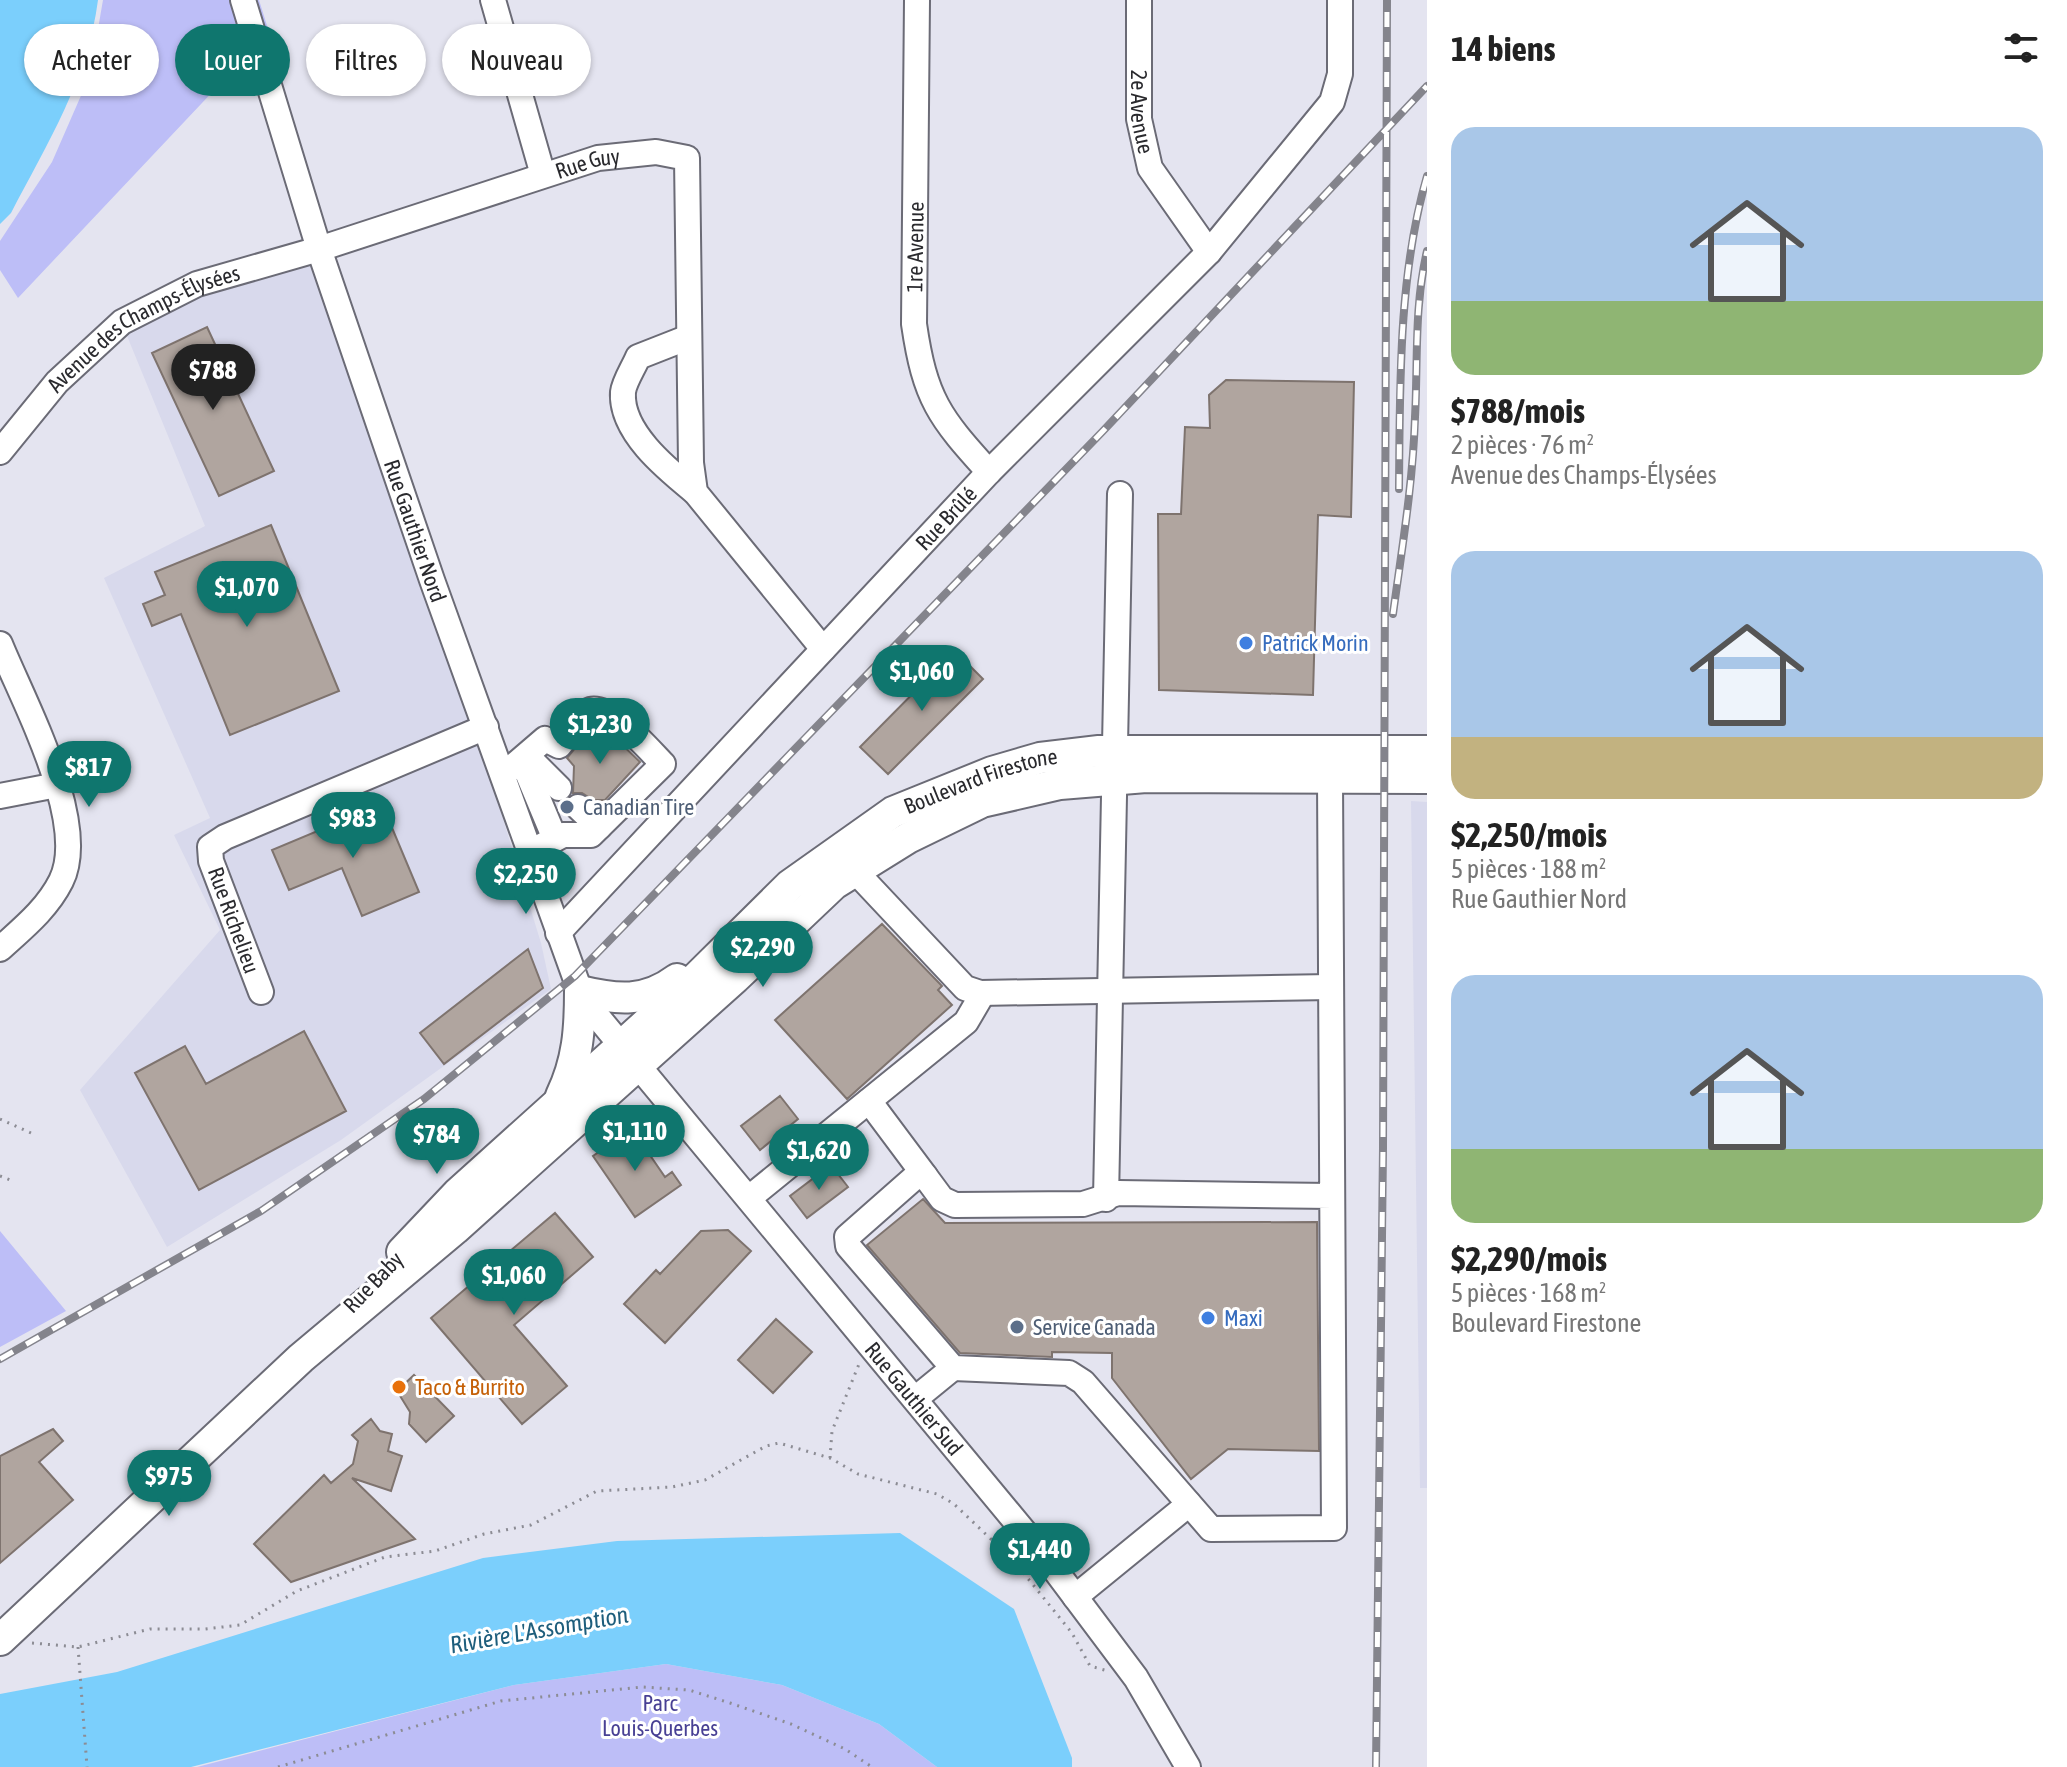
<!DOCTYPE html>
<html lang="fr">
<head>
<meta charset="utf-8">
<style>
	body { margin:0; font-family:"Asap Condensed",sans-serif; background:#f6f6f6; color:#222; height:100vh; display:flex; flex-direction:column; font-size:30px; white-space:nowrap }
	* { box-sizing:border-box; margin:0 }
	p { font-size:26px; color:#767676 }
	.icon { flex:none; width:44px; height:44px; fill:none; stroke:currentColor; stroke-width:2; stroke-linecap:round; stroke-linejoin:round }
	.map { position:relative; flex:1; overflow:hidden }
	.panel { display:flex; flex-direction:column; background:#fff; width:640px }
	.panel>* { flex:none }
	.guide { position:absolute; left:24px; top:24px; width:760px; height:72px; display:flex; gap:16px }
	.price { position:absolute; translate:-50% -68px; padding:0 18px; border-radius:28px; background:#0f766e; color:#fff; font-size:26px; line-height:52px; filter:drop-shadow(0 2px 4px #0008) }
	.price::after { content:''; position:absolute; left:50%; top:48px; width:24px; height:18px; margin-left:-12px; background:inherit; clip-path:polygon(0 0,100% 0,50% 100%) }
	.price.current { background:#222; color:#fff }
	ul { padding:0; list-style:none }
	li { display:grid; align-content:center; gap:16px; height:424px; padding:0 24px }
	li span { display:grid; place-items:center; height:248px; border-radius:24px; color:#555 }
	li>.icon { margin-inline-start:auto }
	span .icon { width:144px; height:144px; fill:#fffc; stroke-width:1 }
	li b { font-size:34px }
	h2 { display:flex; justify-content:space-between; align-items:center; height:96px; padding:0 24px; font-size:34px }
	.chip { padding:0 28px; border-radius:36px; background:#fff; box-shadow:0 2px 6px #0004; font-size:28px; line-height:72px }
	.chip.current { background:#0f766e; color:#fff }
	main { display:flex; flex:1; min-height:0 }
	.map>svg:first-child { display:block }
	.built { fill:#d8d9ec }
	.green { fill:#bdbef7 }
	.water { fill:#7bcffc }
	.building { fill:#b0a59f; stroke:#7e736e; stroke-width:2 }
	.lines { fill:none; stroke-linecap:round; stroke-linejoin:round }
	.minor-casing { stroke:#6b6b76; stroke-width:28 }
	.major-casing { stroke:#6b6b76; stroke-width:34 }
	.path { stroke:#8c8c94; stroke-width:3; stroke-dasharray:2 6; stroke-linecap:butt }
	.minor { stroke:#fff; stroke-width:24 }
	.major { stroke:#fff; stroke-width:30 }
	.rail-casing { stroke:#84848c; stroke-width:8 }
	.rail { stroke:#fff; stroke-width:5; stroke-dasharray:15; stroke-linecap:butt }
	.shop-dot { fill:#3f7fe0; stroke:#fff; stroke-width:3 }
	.service-dot { fill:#5c6f8a; stroke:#fff; stroke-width:3 }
	.food-dot { fill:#e8710a; stroke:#fff; stroke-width:3 }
	.labels { text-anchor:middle; stroke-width:6; stroke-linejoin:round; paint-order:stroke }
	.street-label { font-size:22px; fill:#2a2a2e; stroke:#fff }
	.shop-label { font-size:22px; fill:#366cbe; stroke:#fff; text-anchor:start }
	.service-label { font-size:22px; fill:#4e5e75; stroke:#fff; text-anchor:start }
	.food-label { font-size:22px; fill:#c56008; stroke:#fff; text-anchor:start }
	.park-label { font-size:22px; fill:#484094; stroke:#fff }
	.water-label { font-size:24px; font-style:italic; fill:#1e5e7c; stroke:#fff }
</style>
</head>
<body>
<main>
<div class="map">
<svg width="1427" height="1767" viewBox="0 0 1427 1767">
	<rect width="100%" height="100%" fill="#e4e4f0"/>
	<path class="built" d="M317,262l156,459 68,222 10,46 -210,151 -174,107 -87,-157 140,-160 -46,-95 36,-17 -106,-240 101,-52 -80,-195 49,-26z
		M1411,801l16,1v686h-7z"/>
	<path class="green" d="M103,0h156l10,32 -251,266 -18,-28v-29l52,-79 38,-87z
		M0,1231l66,80 -66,36z
		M666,1664l116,21 97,39 58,43h-740l317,-82z"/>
	<path class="water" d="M0,0h98c-10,78 -51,144 -87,213l-11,11z
		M900,1533l114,76 58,149v9h-135l-58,-43 -97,-39 -116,-21 -152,21 -323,82h-191v-73l117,-22 366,-114 134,-17z"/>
	<path class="building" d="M207,327l67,144 -55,25 -67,-143z
		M1226,380l128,2 -3,135 -33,-2 -5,180 -154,-5 -1,-176h23l4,-87 25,1 -1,-33z
		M271,525l68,166 -109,44 -49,-121 -29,12 -9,-22 22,-9 -10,-23z
		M955,651l28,28 -95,95 -28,-27z
		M592,727l13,14 6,-7 29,28 -35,38h-12l-11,-7h-9l1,-27 -7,-8z
		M382,804l37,88 -57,24 -20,-48 -53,22 -17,-40z
		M882,924l60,62 -4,4 14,15 -105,94 -72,-79z
		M528,949l15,39 -99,76 -24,-31z
		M304,1031l42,80 -147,79 -64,-117 50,-27 21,38z
		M780,1096l18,23 -38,31 -19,-24z
		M632,1129l33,48 7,-5 9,13 -46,32 -42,-61z
		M831,1165l17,22 -41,31 -17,-22z
		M923,1199l22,24 372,-1 2,229 -91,-2 -37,30 -79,-101v-25l-60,-1v5l-92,-4 -93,-108z
		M555,1213l38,44 -79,68 53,61 -45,38 -91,-106z
		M728,1230l23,21 -86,92 -41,-39 32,-34 4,4 41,-43z
		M776,1319l36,33 -39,41 -35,-33z
		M414,1375l40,41 -28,26 -17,-18 1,-12 -13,-21z
		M371,1419l9,12 12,3 -4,17 14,5 -11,35 -39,-13 63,61 -124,43 -37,-38 70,-69 7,8 22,-19 5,-23 -6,-6z
		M53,1429l10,12 -24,21 34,38 -73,63v-107z"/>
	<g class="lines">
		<defs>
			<g id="minor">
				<path id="s1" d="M243,0l76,249 113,331 148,411 17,25 449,542 90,120 52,89"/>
				<path d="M493,0l50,175"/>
				<path d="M917,0l-3,324c11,75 25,93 75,148"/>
				<path id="s2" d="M1139,0v119l11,49 59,84"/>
				<path d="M689,337l-51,20c-4,10 -14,25 -15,35 -3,40 45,78 72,100"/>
				<path id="s3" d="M0,452l57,-70 65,-60 75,-38 122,-35 279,-91 58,-6 31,6 4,305 4,29 128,157"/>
				<path d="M0,644c23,57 90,179 61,237 -14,28 -38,47 -61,68"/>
				<path d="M527,756l32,32"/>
				<path d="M522,760l33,79"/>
				<path d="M503,775l42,-36 14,7c9,-10 18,-28 29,-35 19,-11 62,40 75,53l-72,71h-28l-35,18"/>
				<path d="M1330,778l4,750 -123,1 -128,-147 -14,-9 -116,-5 -105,-122 -1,-9 67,-59 11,-2 17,23 13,6 128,-1 35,-11 214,3"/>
				<path d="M0,796l57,-11"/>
				<path d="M578,807l21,20"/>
				<path d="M855,871l110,117 15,5 351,-6"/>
				<path id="s4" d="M558,933l431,-461 220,-220 123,-150 8,-28v-74"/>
				<path d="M261,992l-50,-131 -1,-14 15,-10 261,-110"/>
				<path d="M869,1101l56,75"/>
				<path d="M749,1198l217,-176 17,-29"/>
				<path d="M1106,1199l14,-705"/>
				<path d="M915,1399l38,-31"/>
				<path d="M1075,1597l114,-93"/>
			</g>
			<g id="major">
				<path d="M561,1096c17,-35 19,-67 19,-105 37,9 65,12 97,-12"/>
				<path id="s5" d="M402,1252l55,-58 232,-209 101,-100 103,-73 99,-40 48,-14 59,-7h328"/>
				<path d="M0,1640l301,-282 154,-129 280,-251 99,-94 74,-46 74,-36 78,-18 86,-7 281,1"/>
			</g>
		</defs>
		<use href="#minor" class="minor-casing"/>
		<use href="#major" class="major-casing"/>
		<path class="path" d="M0,1119l31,14
			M0,1176l10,4
			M830,1458l2,-27 27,-67
			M32,1643l46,4 72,-18h55l35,-4 57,-34 88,-34 50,-6 49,-17 47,-9 66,-34 75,-4 33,-7 61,-34 13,-3 51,15 28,16 79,20 17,10 59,56 59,73 18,33 18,5
			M78,1647l9,120
			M278,1767l223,-66 141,-14 47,3 41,13 61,21 54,25 27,18"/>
		<use href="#minor" class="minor"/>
		<use href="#major" class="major"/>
		<defs>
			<path id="rail" d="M1399,489c1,-103 -1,-212 28,-313
				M1393,614c9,-66 20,-131 22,-197 3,-56 -1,-110 12,-166
				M0,1359l261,-148 163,-112 151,-123 528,-545 324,-345
				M1376,1767l7,-619 4,-1148"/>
		</defs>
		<use href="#rail" class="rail-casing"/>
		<use href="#rail" class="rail"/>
	</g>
	<g class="shop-dot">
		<circle cx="1246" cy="643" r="8"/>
		<circle cx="1208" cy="1318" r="8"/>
	</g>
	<g class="service-dot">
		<circle cx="567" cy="807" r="8"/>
		<circle cx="1017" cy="1327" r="8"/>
	</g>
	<circle class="food-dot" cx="399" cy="1387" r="8"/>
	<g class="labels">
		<g class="street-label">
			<text dy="8" stroke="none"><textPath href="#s2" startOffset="112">2e Avenue</textPath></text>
			<text dy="8" stroke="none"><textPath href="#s3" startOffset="672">Rue Guy</textPath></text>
			<text transform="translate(915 247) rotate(-89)" y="8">1re Avenue</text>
			<text dy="8" stroke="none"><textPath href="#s3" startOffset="194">Avenue des Champs-Élysées</textPath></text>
			<text dy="8" stroke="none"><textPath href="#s4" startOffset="568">Rue Brûlé</textPath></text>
			<text dy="8" stroke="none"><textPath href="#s1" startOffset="558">Rue Gauthier Nord</textPath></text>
			<text dy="8" stroke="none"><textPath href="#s5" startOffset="754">Boulevard Firestone</textPath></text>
			<text transform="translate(234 920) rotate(70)" y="8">Rue Richelieu</text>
			<text transform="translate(373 1282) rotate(-46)" y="8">Rue Baby</text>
			<text dy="8" stroke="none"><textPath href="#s1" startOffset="1574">Rue Gauthier Sud</textPath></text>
		</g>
		<g class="shop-label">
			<text x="1262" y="651">Patrick Morin</text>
			<text x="1224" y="1326">Maxi</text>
		</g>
		<g class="service-label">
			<text x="583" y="815">Canadian Tire</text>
			<text x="1033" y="1335">Service Canada</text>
		</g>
		<g class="food-label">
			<text x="415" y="1395">Taco &amp; Burrito</text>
		</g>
		<g class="park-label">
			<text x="660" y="1711">Parc<tspan x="660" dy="25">Louis-Querbes</tspan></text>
		</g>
		<g class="water-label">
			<text transform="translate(539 1630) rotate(-10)" y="8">Rivière L'Assomption</text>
		</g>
	</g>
</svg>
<b class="price current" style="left:213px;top:412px">$788</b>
<b class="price" style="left:247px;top:629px">$1,070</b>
<b class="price" style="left:922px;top:713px">$1,060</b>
<b class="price" style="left:600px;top:766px">$1,230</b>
<b class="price" style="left:89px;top:809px">$817</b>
<b class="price" style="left:353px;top:860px">$983</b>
<b class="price" style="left:526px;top:916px">$2,250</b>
<b class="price" style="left:763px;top:989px">$2,290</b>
<b class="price" style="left:635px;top:1173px">$1,110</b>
<b class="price" style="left:437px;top:1176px">$784</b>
<b class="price" style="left:819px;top:1192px">$1,620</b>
<b class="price" style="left:514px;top:1317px">$1,060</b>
<b class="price" style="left:169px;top:1518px">$975</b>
<b class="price" style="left:1040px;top:1591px">$1,440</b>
<div class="guide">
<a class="chip">Acheter</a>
<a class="chip current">Louer</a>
<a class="chip">Filtres</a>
<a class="chip">Nouveau</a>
</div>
</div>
<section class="panel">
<h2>14 biens<svg class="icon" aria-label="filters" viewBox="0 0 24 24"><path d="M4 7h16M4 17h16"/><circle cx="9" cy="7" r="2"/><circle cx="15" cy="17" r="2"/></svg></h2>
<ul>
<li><span style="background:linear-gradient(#a9c7e8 70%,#8fb573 0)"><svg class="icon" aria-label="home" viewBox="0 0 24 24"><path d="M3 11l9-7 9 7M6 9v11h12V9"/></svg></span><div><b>$788/mois</b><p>2 pièces · 76 m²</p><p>Avenue des Champs-Élysées</p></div></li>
<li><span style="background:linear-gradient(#a9c7e8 75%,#c2b280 0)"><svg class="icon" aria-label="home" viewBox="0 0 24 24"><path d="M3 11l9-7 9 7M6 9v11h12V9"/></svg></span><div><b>$2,250/mois</b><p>5 pièces · 188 m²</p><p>Rue Gauthier Nord</p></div></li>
<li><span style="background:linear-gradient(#a9c7e8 70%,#8fb573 0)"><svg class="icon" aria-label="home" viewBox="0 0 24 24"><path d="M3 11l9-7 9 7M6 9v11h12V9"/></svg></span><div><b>$2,290/mois</b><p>5 pièces · 168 m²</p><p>Boulevard Firestone</p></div></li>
</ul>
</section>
</main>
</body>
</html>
